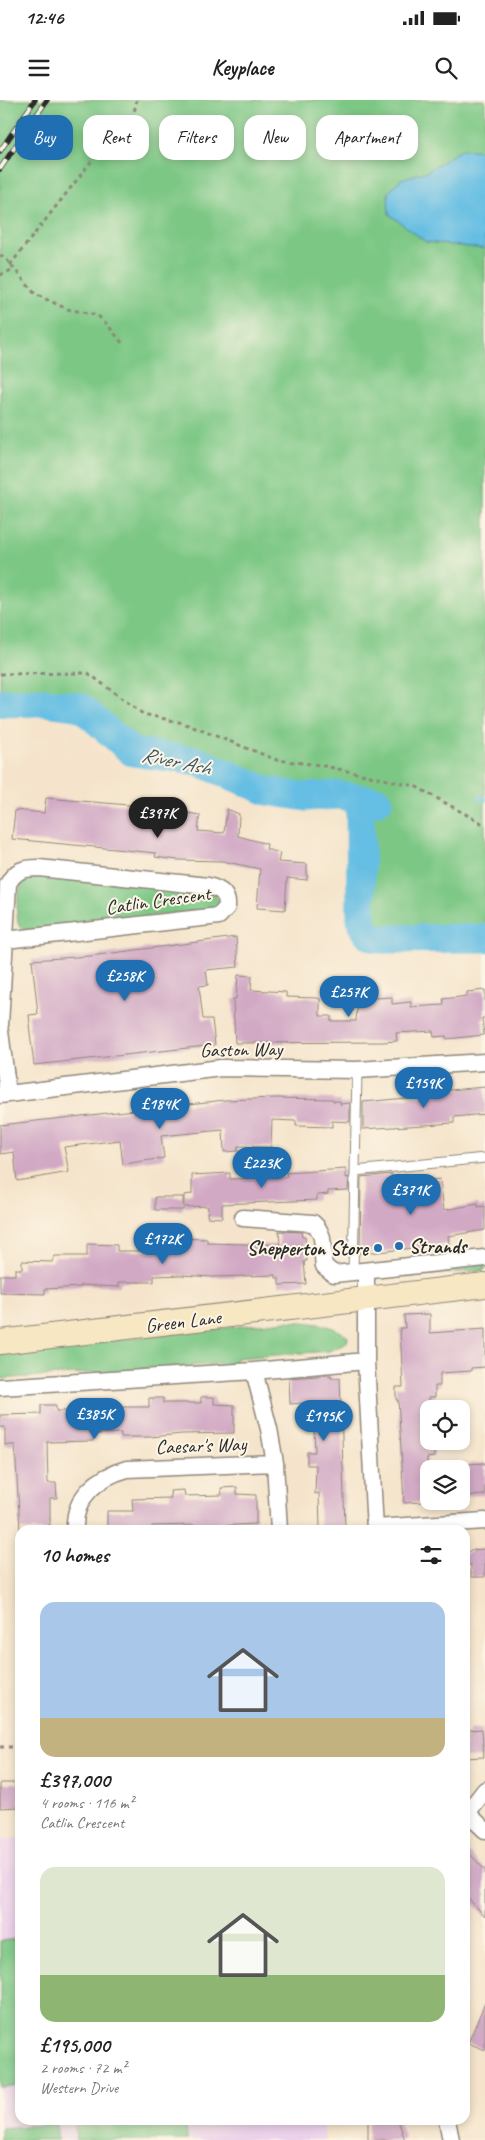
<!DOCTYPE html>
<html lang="en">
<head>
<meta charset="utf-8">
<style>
	body { margin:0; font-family:Caveat,sans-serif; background:#f6f6f6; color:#222; height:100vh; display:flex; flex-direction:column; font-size:19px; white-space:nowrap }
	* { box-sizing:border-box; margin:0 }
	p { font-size:16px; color:#767676 }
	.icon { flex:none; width:28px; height:28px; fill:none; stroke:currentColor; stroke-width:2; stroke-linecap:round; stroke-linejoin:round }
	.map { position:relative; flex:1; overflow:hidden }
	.drawer { position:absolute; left:15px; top:1425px; width:455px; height:600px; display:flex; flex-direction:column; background:#fff; border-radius:15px; box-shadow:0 2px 8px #0003 }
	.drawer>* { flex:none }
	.guide { position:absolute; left:15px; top:15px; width:455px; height:45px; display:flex; gap:10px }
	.fabs { position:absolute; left:420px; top:1300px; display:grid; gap:10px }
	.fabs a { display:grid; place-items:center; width:50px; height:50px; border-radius:10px; background:#fff; box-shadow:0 2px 8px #0003; font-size:25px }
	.price { position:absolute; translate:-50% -42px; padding:0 11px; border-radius:18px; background:#1f6fb2; color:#fff; font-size:16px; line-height:32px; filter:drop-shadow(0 1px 2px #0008) }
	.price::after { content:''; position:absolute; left:50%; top:30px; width:15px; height:11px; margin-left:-8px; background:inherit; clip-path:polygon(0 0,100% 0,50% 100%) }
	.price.active { background:#222; color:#fff }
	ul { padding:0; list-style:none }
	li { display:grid; align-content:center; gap:10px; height:265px; padding:0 25px }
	li span { display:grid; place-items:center; height:155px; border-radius:15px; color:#555 }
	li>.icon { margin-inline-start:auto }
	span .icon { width:90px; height:90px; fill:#fffc; stroke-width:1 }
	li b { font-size:21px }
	h2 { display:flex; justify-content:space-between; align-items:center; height:60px; padding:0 25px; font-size:21px }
	.chip { padding:0 18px; border-radius:15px; background:#fff; box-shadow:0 2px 8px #0003; font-size:18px; line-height:45px }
	.chip.active { background:#1f6fb2; color:#fff }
	.status { display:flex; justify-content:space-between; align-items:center; height:35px; padding:0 25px; background:#fff; direction:ltr }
	.status svg { height:14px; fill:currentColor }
	header { display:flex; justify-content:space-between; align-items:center; height:65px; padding:0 25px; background:#fff; font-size:22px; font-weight:800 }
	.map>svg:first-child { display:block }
	.built { fill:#ecd1ea }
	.green { fill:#7cc784; stroke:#547958 }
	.water { fill:#65bee3; stroke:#487487 }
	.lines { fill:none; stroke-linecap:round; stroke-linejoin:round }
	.stream { stroke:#65bee3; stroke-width:5 }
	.river { stroke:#65bee3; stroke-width:29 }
	.building { fill:#d1a9c5 }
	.lane-casing { stroke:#90887b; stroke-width:11 }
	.street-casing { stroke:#90887b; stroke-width:19 }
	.secondary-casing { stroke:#90887b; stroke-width:26 }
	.path { stroke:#90887b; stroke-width:3; stroke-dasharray:4 4; stroke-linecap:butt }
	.lane { stroke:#fff; stroke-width:9 }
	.street { stroke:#fff; stroke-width:16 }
	.secondary { stroke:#f7e8c3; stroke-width:24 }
	.rail-casing { stroke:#2b2b2b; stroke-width:5.5 }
	.rail { stroke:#fcf5e5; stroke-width:4; stroke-dasharray:11; stroke-linecap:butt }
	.poi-dot { fill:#1f6fb2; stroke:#fcf5e5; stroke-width:2 }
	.labels { text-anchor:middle; stroke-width:4; stroke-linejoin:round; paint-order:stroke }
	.street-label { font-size:20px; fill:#2b2b2b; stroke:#fcf5e5 }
	.poi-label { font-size:20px; font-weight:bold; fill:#2b2b2b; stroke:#fcf5e5; text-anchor:start }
	.water-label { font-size:21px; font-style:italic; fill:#3c5762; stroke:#fcf5e5 }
</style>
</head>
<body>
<div class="status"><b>12:46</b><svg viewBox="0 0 49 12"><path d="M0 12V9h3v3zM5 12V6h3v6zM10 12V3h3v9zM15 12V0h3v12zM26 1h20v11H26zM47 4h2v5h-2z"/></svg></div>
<header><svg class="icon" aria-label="menu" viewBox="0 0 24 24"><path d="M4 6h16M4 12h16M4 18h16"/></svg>Keyplace<svg class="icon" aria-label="search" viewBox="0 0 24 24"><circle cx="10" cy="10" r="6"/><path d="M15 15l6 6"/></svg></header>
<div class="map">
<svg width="485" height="2040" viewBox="0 0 485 2040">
	<rect width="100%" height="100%" fill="#fcf5e5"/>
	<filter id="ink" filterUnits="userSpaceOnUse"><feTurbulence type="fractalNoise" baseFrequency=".02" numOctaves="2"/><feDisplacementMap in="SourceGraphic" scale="10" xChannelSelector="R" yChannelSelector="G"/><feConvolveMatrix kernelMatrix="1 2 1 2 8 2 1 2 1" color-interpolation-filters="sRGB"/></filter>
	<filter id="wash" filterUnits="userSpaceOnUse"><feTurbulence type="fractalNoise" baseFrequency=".0096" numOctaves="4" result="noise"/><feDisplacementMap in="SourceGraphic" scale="20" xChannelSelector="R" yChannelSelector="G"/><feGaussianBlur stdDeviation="1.12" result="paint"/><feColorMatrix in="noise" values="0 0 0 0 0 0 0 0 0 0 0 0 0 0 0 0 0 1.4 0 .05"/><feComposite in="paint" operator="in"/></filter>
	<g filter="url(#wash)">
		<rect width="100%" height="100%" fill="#f5e4cb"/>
		<path class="built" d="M20,1738v282h303l2,20h-325v-301z"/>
		<path class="green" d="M0,0h485v838l-104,1 -11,-2 -5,-6 2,-12v-105l-3,-15 -26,-4 -32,2 -39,-6 -70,-30 -65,-9 -12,-9 -6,-17 -30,-25 -65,-5 -19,7z
			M29,773l184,19 7,10 -3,6 -188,24 -7,-3c-10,-8 -4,-48 7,-56z
			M485,1164v6l-79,7v-4z
			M286,1221c19,1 47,2 62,16l-1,6 -18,8 -93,7 -1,5 -235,16v-26z
			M19,1839l1,147 -20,2v-147z
			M75,2020h111l1,20h-111z
			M56,2024l2,16h-58v-12z"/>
		<path class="water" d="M462,49l23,2v98l-59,-7 -37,-28 -1,-21 13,-14 27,-8z"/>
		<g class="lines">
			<path class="stream" d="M480,698l5,1"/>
			<path class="river" d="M0,603l45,-1 36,5 51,45 65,9 70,30 39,6 32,-2 40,6
				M364,699l-4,13 1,107c4,13 7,18 20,20l104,-1"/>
		</g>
		<g id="blocks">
			<path class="building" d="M46,698l106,9 48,8 -2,16 26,2 3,-24 12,5 -1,22 29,8 -1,5 14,4 -2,9 29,2v16l-20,-2 -2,32 -28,-2 3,-39 -38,-8 -44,-1 -23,-3 1,-4 -144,-14 3,-29 29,3z
				M236,837l2,30 -32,3 2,15 -9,1 4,33h9l3,26 -181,20 -5,-40h1l-1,-10 9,-1 -6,-54 58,-4z
				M238,875l14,1 -1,14 35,2v5l31,1 3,1v17h11v5h25l1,-12 4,-1 -2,-9 33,-2v7l19,-2v5l33,-2 -1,-6 24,-3v-4l18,-2v28h-3l2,17 -37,4 -1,-3 -12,1 -1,-6 -37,2 1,8 -14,1 -148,1 -2,-44h3z
				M485,987v27l-31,3v6l-91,6v-27l76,-7v-4z
				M274,998l59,1v2h7v3l10,-1v19l-18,-1v6l-36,-1v-5l-24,-1 -1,27 -33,-1v5l-14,1 -1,-22 -62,6 3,22 -41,6 -3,-24 -56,7 5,25 -52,9 -3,-29 -14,2v-29l225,-25z
				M346,1069v9l3,-1 -1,13 -20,1v3l-11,1v5l-95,4v14l-15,-1 1,-11 -24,1v-12l8,-1v-19l38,-2v6l57,-2 -1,-4z
				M392,1074l1,10 47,-5 4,31 34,-6v3l7,-1v24l-37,6 1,8 -89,10 1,-77z
				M155,1097h28v13h-28z
				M279,1131l22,1 1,5h3l2,24h-3l2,23 -27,1v-7h-3v-3l-63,2 -32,-2 -27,1v6h-35v5l-38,-2v2l-36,2v5l-45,-1v-18h15v-6h7v-8l30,1 3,-6h32v-12l30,1v6h43l1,-7h11v-6l35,1v4l73,2z
				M430,1214v19l55,-4v38l-14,1v3l-31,2v13h-5v11h-6v44h5v16l-7,1 1,33h-6l1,11 -19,1 -5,-89 -1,-14h-2v-13h7l-3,-59h5l-1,-13z
				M331,1275v3h9l5,150 -25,1 -1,-36 -4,1 1,-29h-9v-13h8l-1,-25h-9l-1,-24 -14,1 -1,-26z
				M201,1297h13v7l20,1v28l-52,1 -32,3h-29v-4l-28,1v7l-46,1 1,41h8l1,15h-7v27h-2v5h-28l-5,-85h-10v-18h-5v-12l41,-1v-9h15v6h37v-10h19v6h37v-9h14v5h38z
				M485,1363v32l-24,1v-18l7,-1 1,-13z
				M237,1387v7l19,1v29l-62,3v-2l-42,1v3l-45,1v-19h26l-1,-12 39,-1 -1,-7 14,-1 1,6 37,-1 -1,-7z
				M485,1449v28h-14v-12h-6v-12l5,-1v-2z
				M482,1629l2,28 -19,1v-20l4,-1v-7z
				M0,1683h20v24l-20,1z
				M465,1749l20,21v46l-20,-21z
				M485,1903v47l-17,-7z
				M368,2020h30l7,20h-37z"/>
		</g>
	</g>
	<g filter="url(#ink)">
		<use href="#blocks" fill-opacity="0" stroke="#90887b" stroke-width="1"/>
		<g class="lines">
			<defs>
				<path id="lane" d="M355,1071l130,-13
					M353,1174l4,-204"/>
				<path id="street" d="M0,925l8,-141c7,-14 16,-16 31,-16l169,18c13,3 20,8 19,21l-8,9 -214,24
					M0,931l8,63
					M0,995l221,-27 136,2 128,-8
					M243,1118l70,5c14,12 8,27 11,43l10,8 151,-16
					M366,1172v89l9,169
					M254,1271l15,58 6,34 4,67
					M0,1287l254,-16 112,-10
					M375,1428l110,-7
					M75,1430c-2,-33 23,-53 52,-61l148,-6
					M465,1711l20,19
					M467,1713l18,-23
					M447,2020l4,20"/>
				<path id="secondary" d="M0,1242l485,-57"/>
			</defs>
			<use href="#lane" class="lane-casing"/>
			<use href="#street" class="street-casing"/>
			<use href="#secondary" class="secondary-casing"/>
			<path class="path" d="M0,155l7,5 28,34 32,15 30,6 9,8 17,21
				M10,165l88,-112 33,-29 6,-24
				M0,175l12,-5
				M0,574l88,-1 55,41 40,9 94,37 43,5 95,21 70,39
				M0,1647h20"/>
			<use href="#lane" class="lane"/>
			<use href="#street" class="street"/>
			<use href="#secondary" class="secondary"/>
			<defs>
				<path id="rail" d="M0,51l35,-51
					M0,69l47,-69"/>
			</defs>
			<use href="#rail" class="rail-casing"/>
			<use href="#rail" class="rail"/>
		</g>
	</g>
	<g class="poi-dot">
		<circle cx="399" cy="1146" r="5"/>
		<circle cx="378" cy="1148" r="5"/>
	</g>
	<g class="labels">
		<g class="street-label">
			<text transform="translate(158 800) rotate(-8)" y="7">Catlin Crescent</text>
			<text transform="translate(241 949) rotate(-1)" y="7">Gaston Way</text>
			<text transform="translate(183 1221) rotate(-7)" y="7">Green Lane</text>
			<text transform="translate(201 1345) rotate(-2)" y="7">Caesar's Way</text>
		</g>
		<g class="poi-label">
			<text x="409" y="1153">Strands</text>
			<text x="368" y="1155" text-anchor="end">Shepperton Store</text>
		</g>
		<g class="water-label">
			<text transform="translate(176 661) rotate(12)" y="7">River Ash</text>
		</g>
	</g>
</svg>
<div class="fabs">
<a><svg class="icon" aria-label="locate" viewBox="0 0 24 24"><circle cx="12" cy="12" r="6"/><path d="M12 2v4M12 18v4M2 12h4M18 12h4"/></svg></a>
<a><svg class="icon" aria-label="layers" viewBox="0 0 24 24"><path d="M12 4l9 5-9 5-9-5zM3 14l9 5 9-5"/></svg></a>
</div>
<b class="price active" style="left:158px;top:739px">£397K</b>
<b class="price" style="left:125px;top:902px">£258K</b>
<b class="price" style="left:349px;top:918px">£257K</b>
<b class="price" style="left:424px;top:1009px">£159K</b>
<b class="price" style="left:160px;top:1030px">£184K</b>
<b class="price" style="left:262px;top:1089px">£223K</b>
<b class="price" style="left:411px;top:1116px">£371K</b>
<b class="price" style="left:163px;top:1165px">£172K</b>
<b class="price" style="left:95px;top:1340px">£385K</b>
<b class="price" style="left:324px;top:1342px">£195K</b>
<div class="guide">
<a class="chip active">Buy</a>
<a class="chip">Rent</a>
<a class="chip">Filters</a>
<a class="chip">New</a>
<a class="chip">Apartment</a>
</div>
<section class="drawer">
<h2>10 homes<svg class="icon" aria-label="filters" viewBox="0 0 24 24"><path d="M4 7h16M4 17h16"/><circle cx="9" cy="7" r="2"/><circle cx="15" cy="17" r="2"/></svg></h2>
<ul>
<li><span style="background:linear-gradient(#a9c7e8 75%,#c2b280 0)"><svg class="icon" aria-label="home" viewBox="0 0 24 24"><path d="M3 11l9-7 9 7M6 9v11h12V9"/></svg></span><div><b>£397,000</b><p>4 rooms · 116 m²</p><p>Catlin Crescent</p></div></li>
<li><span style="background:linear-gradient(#dfe7d0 70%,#8fb573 0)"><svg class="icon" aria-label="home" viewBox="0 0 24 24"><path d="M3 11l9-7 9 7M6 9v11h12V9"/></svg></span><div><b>£195,000</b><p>2 rooms · 72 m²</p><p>Western Drive</p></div></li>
</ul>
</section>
</div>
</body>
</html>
